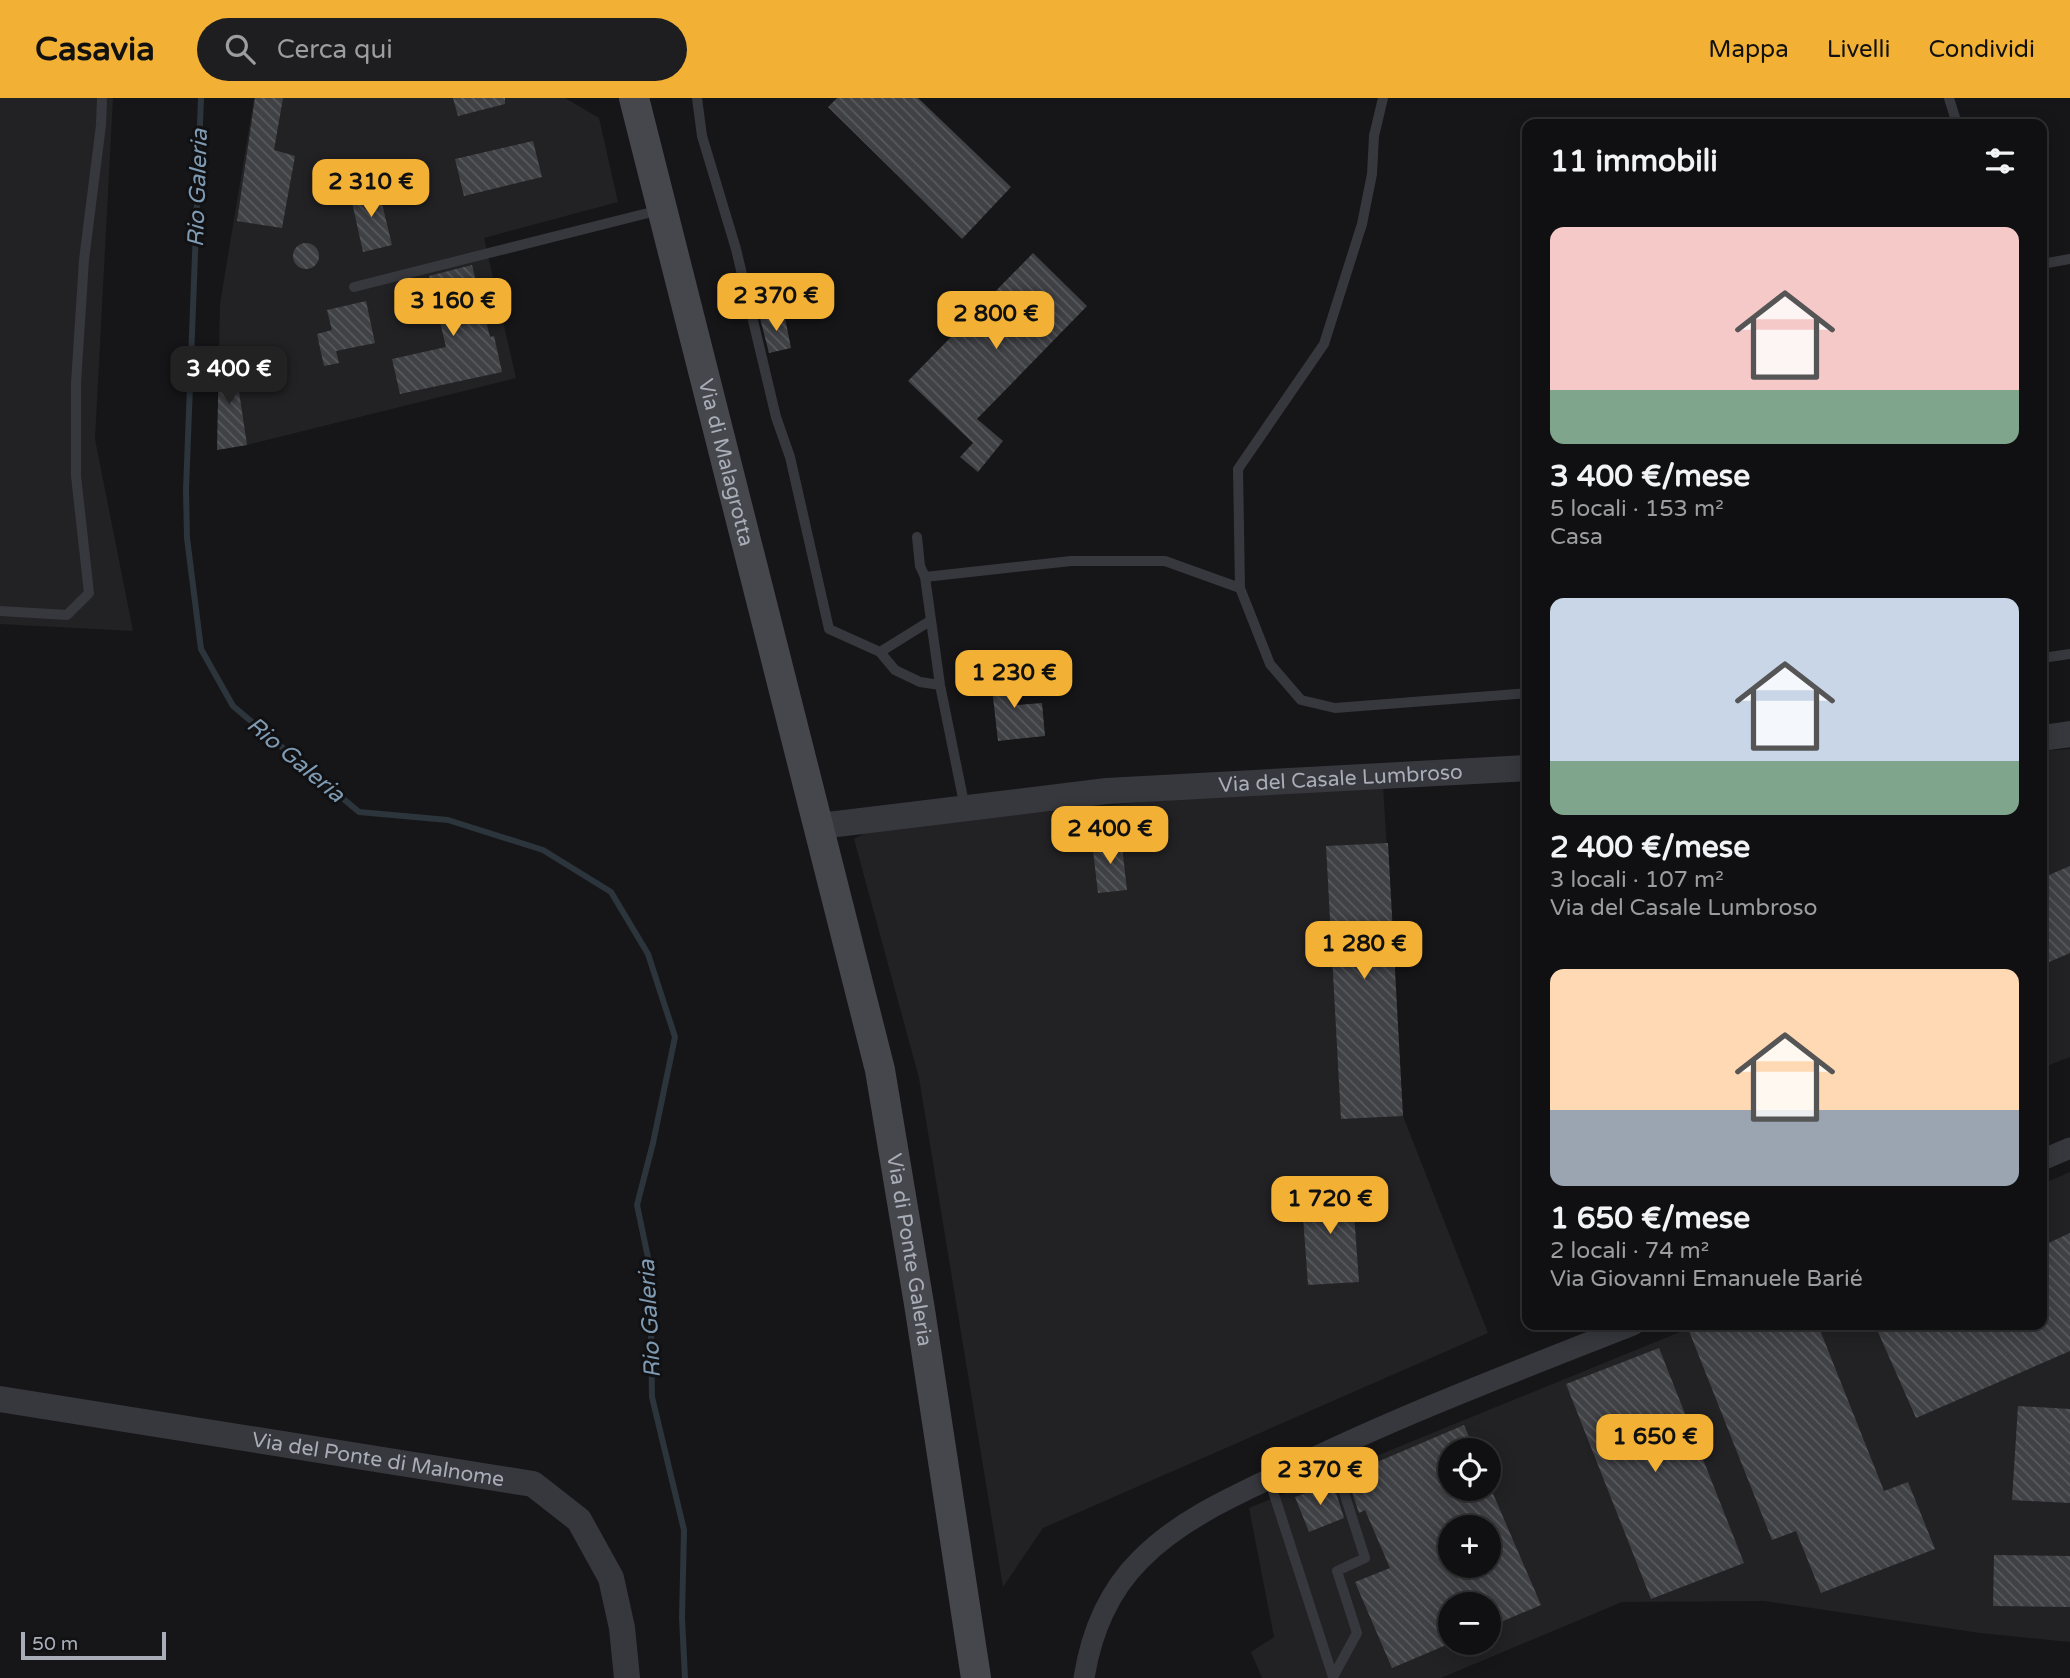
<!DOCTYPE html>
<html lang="it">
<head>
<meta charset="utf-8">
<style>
	body { margin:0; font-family:"Varela Round",sans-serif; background:#1e1e20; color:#f1f3f6; height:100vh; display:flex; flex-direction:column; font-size:26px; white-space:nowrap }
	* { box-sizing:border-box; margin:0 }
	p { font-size:23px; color:#9c9d9f }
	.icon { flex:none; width:38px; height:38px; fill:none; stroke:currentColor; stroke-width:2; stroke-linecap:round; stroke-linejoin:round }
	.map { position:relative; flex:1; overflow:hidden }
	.sheet { position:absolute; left:1522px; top:21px; width:525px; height:1211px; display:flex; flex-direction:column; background:#101012; border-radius:14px; box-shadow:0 4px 18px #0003,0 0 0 2px #303032 }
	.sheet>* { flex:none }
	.controls { position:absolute; left:1438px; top:1340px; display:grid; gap:14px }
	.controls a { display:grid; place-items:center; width:63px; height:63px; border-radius:50%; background:#101012; box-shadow:0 4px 18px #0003,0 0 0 2px #303032; font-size:35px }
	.scale { position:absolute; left:21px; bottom:18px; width:145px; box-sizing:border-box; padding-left:7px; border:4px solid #a8adb8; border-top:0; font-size:19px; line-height:24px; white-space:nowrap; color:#a8adb8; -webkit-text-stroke:5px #111113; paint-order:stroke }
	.price { position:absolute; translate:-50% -60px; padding:0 16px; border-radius:14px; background:#f2b134; color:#111; font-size:23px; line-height:46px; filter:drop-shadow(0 2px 4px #0008) }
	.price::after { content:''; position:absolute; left:50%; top:42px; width:21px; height:16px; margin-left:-10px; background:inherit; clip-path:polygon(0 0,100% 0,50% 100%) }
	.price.selected { background:#222; color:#fff }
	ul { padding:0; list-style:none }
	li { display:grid; align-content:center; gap:14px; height:371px; padding:0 28px }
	li span { display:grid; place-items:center; height:217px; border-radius:14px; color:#555 }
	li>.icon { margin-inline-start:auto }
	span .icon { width:126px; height:126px; fill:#fffc; stroke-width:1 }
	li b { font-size:30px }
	h2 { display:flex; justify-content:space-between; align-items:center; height:84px; padding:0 28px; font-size:30px }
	header { display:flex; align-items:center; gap:42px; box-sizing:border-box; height:98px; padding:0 35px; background:#f2b134; color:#111 }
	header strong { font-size:33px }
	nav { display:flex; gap:38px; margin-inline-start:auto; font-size:24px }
	.search { width:490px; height:63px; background:#1e1e20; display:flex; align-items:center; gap:18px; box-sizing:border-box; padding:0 24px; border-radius:38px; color:#9c9d9f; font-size:26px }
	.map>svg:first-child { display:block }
	.built { fill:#222225; fill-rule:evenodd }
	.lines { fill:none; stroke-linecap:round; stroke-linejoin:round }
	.stream { stroke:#2c353c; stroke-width:6 }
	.building { fill:url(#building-back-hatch); fill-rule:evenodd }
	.service { stroke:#37383d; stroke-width:10 }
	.minor { stroke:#37383d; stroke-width:21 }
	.tertiary { stroke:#37383d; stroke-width:26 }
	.secondary { stroke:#45474d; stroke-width:30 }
	.labels { text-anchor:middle; stroke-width:6; stroke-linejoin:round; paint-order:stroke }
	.street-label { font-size:21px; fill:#a8adb8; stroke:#111113 }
	.water-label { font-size:23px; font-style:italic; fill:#7f9bb3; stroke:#111113 }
</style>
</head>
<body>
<header>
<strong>Casavia</strong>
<div class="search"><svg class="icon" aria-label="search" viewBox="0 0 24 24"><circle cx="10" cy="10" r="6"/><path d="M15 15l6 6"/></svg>Cerca qui</div>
<nav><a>Mappa</a><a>Livelli</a><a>Condividi</a></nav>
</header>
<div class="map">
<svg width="2070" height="1580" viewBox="0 0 2070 1580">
	<defs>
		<pattern id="building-back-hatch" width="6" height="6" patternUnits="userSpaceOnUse" patternTransform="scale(1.75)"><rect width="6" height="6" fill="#404145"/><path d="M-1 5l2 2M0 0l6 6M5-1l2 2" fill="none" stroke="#595a5e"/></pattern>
	</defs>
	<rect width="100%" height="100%" fill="#161618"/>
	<path class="built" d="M0,0h113l-18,341 38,192 -133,-7z
		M254,0h311l34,20 19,84 -134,36 32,140 -269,67 -30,5 3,-146z
		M2070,651v308l-28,11v-317z
		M1383,687l20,331 85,217 -445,195 -40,59 -84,-509 -65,-239 17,-9 291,-30z
		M2070,1074v470l-90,-9 -216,-32 -142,1 -181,76h-179l-11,-26 23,-15 -25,-129 448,-183h345v-141zM1451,1353h38v38h-38zM1451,1430h38v38h-38zM1451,1507h38v38h-38z"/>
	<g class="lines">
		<path class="stream" d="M201,0l-15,392 1,48 14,111 32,57 126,106 89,8 95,30 68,42 37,62 27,83 -22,106 -16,62 13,62 2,130 32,133 -2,88 3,60"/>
	</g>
	<path class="building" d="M255,0h28l-9,52 21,6 -13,72 -45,-7z
		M453,0h52v6l-47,12z
		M837,0h81l93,89 -49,52 -134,-132z
		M533,43l9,36 -78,19 -9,-37z
		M378,89l14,58 -29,7 -13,-59z
		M293 158a13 13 0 1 1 26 0a13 13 0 1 1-26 0Z
		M1033,155l54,53 -110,113 26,22 -25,31 -18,-15 13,-14 -65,-62z
		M472,167l18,72 4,-1 8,36 -102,22 -8,-35 54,-12 -17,-71z
		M366,203l9,42 -39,8 3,12 -15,3 -7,-32 15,-4 -5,-20z
		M784,215l7,35 -22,5 -9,-35z
		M233,253l14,94 -30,5 2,-97z
		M1013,570l4,37 25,-2 3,33 -47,5 -8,-70z
		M1121,740l6,52 -29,3 -6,-51z
		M1388,745l15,273 -62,3 -15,-273z
		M2070,768v87l-28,12v-87z
		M1352,1088l7,96 -51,3 -7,-96z
		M2070,1135v118l-154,67 -41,-93h167v-79z
		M1704,1227h114l66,166 24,-9 27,67 -114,44 -25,-62 -24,9 -83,-209z
		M1659,1250l85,215 -93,36 -85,-215z
		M2018,1308l52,3v94l-58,-3z
		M1464,1327l11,26h-24v38h40l50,116 -52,22v-22h-38v38l-59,25 -37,-86 35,-14 -25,-58 -6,3 -12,-36 3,-1 -1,-2zM1451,1430h38v38h-38z
		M1333,1385l11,35 -35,14 -14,-35z
		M1994,1457l76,1v51l-77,-1z"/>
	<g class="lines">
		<path class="service" d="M697,0l5,38 34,113 40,168 14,40 39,172 51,23 15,18 25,12 20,3
			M1383,0l-9,38 -2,38 -10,50 -38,120 -86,125 2,119 30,76 31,36 34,8 193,-15
			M1949,0l8,26
			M2042,166l28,-5
			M354,189l306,-77
			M917,439l3,29 5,11 15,108 25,123
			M925,479l146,-16h94l75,27
			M0,513l67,4 22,-22 -13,-117v-93l8,-123 17,-135 1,-27
			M880,554l50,-31
			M2042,560l28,-4
			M1269,1381l64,198 24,-44 -20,-62 28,-13 -35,-109"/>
		<path class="minor" d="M2042,1062l28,-12
			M1084,1580c7,-44 24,-86 56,-118 38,-39 91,-63 140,-86 115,-57 234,-102 353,-149"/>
		<g class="tertiary">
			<path d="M2042,640l28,-4"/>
			<path id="s1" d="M820,728l287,-35 421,-23"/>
			<path id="s2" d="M0,1301l533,85 46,36 32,58 11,50 5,50"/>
		</g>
		<path class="secondary" id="s3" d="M634,0l246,972 40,240 56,368"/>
	</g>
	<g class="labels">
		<g class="street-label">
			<text dy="7" stroke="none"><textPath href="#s3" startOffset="376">Via di Malagrotta</textPath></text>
			<text dy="7" stroke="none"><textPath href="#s1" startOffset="523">Via del Casale Lumbroso</textPath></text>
			<text dy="7" stroke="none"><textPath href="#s3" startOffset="1185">Via di Ponte Galeria</textPath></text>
			<text dy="7" stroke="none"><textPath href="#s2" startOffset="383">Via del Ponte di Malnome</textPath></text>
		</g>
		<g class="water-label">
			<text transform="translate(197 90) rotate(-88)" y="8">Rio Galeria</text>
			<text transform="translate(296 661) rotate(40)" y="8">Rio Galeria</text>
			<text transform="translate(649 1221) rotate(-93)" y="8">Rio Galeria</text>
		</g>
	</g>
</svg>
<div class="controls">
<a><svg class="icon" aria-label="locate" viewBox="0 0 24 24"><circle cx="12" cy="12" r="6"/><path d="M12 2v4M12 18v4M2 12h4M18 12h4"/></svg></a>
<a>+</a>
<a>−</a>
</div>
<div class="scale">50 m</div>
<b class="price" style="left:371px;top:121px">2 310 €</b>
<b class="price" style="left:776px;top:235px">2 370 €</b>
<b class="price" style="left:453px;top:240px">3 160 €</b>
<b class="price" style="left:996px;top:253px">2 800 €</b>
<b class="price selected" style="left:229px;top:308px">3 400 €</b>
<b class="price" style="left:1014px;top:612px">1 230 €</b>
<b class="price" style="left:1110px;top:768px">2 400 €</b>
<b class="price" style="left:1364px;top:883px">1 280 €</b>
<b class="price" style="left:1330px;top:1138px">1 720 €</b>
<b class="price" style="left:1655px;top:1376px">1 650 €</b>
<b class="price" style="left:1320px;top:1409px">2 370 €</b>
<section class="sheet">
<h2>11 immobili<svg class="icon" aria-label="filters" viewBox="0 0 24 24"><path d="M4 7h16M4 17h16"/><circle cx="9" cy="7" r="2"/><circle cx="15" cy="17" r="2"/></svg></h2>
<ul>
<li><span style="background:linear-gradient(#f6c9c9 75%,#7fa58c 0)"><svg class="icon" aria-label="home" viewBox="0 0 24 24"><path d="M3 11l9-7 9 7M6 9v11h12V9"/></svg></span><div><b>3 400 €/mese</b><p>5 locali · 153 m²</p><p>Casa</p></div></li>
<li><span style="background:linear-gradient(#c9d6e8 75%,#7fa58c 0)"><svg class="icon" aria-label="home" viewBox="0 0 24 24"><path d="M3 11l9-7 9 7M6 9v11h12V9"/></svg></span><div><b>2 400 €/mese</b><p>3 locali · 107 m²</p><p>Via del Casale Lumbroso</p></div></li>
<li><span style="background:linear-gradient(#ffd9b3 65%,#9aa5b1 0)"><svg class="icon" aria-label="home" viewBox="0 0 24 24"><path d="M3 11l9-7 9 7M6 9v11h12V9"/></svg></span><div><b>1 650 €/mese</b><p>2 locali · 74 m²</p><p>Via Giovanni Emanuele Barié</p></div></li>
</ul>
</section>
</div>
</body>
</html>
